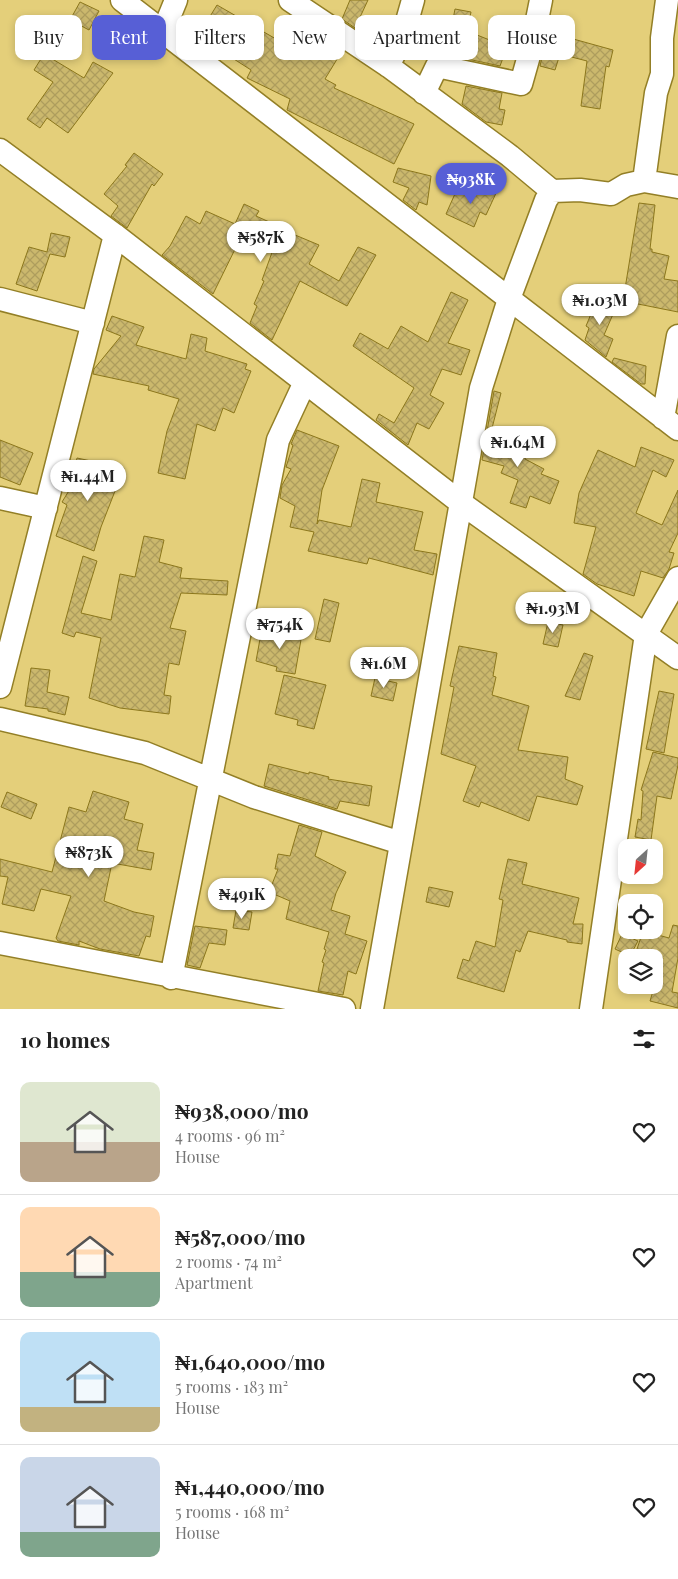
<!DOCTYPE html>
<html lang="en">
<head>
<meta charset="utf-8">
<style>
	body { margin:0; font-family:"Playfair Display",serif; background:#f6f6f6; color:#222; height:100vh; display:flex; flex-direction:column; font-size:19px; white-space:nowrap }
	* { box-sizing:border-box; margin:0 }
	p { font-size:16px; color:#767676 }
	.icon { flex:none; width:28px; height:28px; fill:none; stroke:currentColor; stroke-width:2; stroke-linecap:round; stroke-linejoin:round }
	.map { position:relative; height:1009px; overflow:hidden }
	.panel { display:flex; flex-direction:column; background:#fff; flex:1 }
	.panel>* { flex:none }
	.banner { position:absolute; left:15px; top:15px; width:649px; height:45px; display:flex; gap:10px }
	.needle { width:32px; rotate:207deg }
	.controls { position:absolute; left:618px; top:839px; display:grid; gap:10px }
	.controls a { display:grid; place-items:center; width:45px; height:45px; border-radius:10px; background:#fff; box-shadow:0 2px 8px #0003; font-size:25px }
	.price { position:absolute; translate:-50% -42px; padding:0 11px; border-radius:18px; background:#fff; color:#222; font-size:16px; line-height:32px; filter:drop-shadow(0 1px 2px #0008) }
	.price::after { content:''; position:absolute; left:50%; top:30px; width:15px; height:11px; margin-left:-8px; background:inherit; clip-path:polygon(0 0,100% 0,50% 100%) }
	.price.on { background:#575fd6; color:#fff }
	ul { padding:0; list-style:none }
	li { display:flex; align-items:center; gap:15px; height:125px; padding:0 20px }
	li+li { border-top:1px solid #e0e0e0 }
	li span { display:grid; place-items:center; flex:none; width:140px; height:100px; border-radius:10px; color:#555 }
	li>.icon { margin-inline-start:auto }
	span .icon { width:60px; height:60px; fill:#fffc; stroke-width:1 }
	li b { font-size:21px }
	h2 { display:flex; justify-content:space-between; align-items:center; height:60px; padding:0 20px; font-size:21px }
	.chip { padding:0 18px; border-radius:10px; background:#fff; box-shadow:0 2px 8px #0003; font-size:18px; line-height:45px }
	.chip.on { background:#575fd6; color:#fff }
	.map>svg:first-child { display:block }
	.building { fill:url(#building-cross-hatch); stroke:#8c771c }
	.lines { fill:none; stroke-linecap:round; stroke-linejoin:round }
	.street-casing { stroke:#937f26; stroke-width:25 }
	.street { stroke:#fff; stroke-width:22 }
</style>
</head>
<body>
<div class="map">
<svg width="678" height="1009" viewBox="0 0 678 1009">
	<defs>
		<pattern id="building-cross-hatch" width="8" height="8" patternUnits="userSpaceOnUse" patternTransform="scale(1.25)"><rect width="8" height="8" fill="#cbb86d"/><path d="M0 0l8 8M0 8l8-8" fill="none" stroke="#ae9d5d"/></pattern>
	</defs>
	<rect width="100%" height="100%" fill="#e4cf7a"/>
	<path class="building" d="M350,0h18l-13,28 -13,-9z
		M80,2l19,9 -10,19 -19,-10z
		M217,5l85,49 8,-15 18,10 3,-6 11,8 -17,28 11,6 -2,3 80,36 -20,40 -107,-54 3,-11 -43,-21 4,-8 -53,-34z
		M455,9l16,3 -4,19 40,16 -7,19 -37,-8 1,-5 -17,-3z
		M548,32l65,18 -4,17 -3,-1 -6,43 -19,-3 6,-45 -27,-7 -5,16 -15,-4z
		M44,54l40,24 9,-16 20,11 -45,60 -21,-15 -7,10 -13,-9 26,-37 -19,-12z
		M466,86l36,7 -3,16 6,1 -3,15 -16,-3 -24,-18z
		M134,153l29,21 -9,12 -2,-2 -25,44 -16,-12 7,-10 -14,-12 23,-28 -2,-1z
		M398,168l33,8 -4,29 -8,-3 -3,8 -13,-10 6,-12 -16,-6z
		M458,187l17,8 4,-8 18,4 -11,24 -6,-3 -6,15 -28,-13z
		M639,203l16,2 -5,44h2v3l17,4 -5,23 14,2v31l-55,-11z
		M244,204l15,7 -3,5 20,9v2l43,18 -10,19 30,17 19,-34 18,8 -29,51 -47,-25 -28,59 -22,-17 7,-17 -3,-2 10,-23 -2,-1 12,-33 -31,-14 -30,61 -51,-39 8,-9 16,-30 14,8 6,-13 29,13z
		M51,233l19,4 -5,20 -15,-3 -13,37 -21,-7 13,-37 18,5z
		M451,292l17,8 -20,43 22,7 -9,25 -19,-6 -12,26 14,8 -15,26 -12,-6 -9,22 -32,-25 3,-6 15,9 20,-35 -61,-42 7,-13 28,16 13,-23 27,16z
		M598,297l19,8 -13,30 9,4 -7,18 -21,-17 4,-12 -3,-2z
		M112,316l32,11 -8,18 50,14 5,-25 16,4 -2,13 42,13 -2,5 6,2 -17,42 -11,-5 -8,23 -18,-7 -12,55 -27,-6 9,-42 12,-32 -31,-9 1,-4 -56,-12 1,-5 27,-33 -15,-6z
		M614,358l32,8 -1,18h-4l-29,-22z
		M494,391l7,2 -12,47 37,15 -1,4 19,10 -3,5 18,7 -9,23 -20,-8 -4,12 -16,-5 8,-23 -17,-7 3,-7 -22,-6z
		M297,430l42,16 -17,44 -5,34 2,-4 32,7 11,-48 18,4 -4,19 47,10 -9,38 23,4 -4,21 -64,-17 -2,6 -59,-13 6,-19 -24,-5 5,-21 -15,-8 2,-13 9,-16 -5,-2 7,-22 -2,-1z
		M0,440l33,13 -13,32 -20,-8z
		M641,447l33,13 -8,17 -13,-7 -17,43 26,12 16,-35v43l-9,19 5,1 -5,16 -6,9 -22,-7 -7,25 -37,-12 -14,-10 13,-47 -22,-4 5,-30 19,-43 37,17z
		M77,458l47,10 -23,59 -7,24 -38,-15 11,-31 -5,-3 8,-13z
		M144,536l20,4 -5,22 23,6 -2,10 48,3 -1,14 -46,-2 -11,35 16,3 -7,34 -10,-2 -5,32 7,1 -2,18 -49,-6 -31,-10 12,-60 -25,-6 -2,5 -12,-4 21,-77 14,5 -16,52 30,7 9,-46 15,3z
		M324,599l15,4 -9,39 -15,-3z
		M548,622l15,3 -5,22 -15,-3z
		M262,628l40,6 -7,40 -19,-3 1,-4 -21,-6z
		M459,646l38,7 -4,23 3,1 -4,18 37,11 -11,44 50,7 -3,22 18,7 -6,19 -40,-9 -8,25 -48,-19 -2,5 -16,-6 13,-35 -35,-12 13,-67 -4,-1z
		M584,653l9,3 -13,44 -15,-4z
		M31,668l19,2 -3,22 22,5 -4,18 -17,-4v-2l-23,-3z
		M284,675l42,10 -12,44 -17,-4 1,-5 -23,-6z
		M375,678l22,5 -4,18 -22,-5z
		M659,691l15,3 -10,59 -18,-4z
		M653,752l25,6v7l-7,34 -14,-3 -6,44 -16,-3 3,-18 3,1 2,-29 -2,-1z
		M269,764l40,10v-2l20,5 -1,2 44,7 -3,20 -29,-5 -3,8 -73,-23z
		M93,791l36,11 -5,17 19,5 -6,26 17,3 -3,17 -39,-7 -8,38 30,11 20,4 -4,21 -4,-1 -7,20 -39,-7 -21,-8v4l-21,-4 -2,-3 15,-42 -30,-7 -7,22 -32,-7 6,-27 -8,-1v-17l52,13 17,-65 17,5z
		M7,792l30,12 -6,15 -30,-12z
		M299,825l23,7 -7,24 31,16 -10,21 -5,17 19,6 -5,18 22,7 -11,33 -8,-3 -5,24 -25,-4 6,-28 -2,-1 4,-12 -2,-1 5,-17 -43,-13 4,-18 -21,-9 9,-23h-3l3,-15 12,2z
		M508,859l19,4 -5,21 57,14 -6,26h10l-1,20 -15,-2v-2l-39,-9 -8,21 -4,-2 -12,42 -47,-14 6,-19 6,2 7,-20 19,6 8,-47 -4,-1z
		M429,887l24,5 -4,15 -23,-5z
		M236,910l16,2 -3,18 -16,-2z
		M673,925l5,1v32l-6,34 6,1v15l-28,-7 13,-43h-20l-8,-3 8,-24 26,7z
		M195,926l32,4 -2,15 -16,-2 -9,25 -13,-3z
		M622,934l16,7 -8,15 -15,-7z"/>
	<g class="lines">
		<defs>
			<path id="street" d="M122,0l556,429
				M290,0l97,65 123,91 42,35
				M163,32l13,-32
				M388,66l14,-27 11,-39
				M424,93l13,-27 84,18 11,-39 9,-45
				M0,150l115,85 346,268 217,155
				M644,181l12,-88 6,-19v-36l5,-38
				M0,299l93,24
				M663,418l15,-82
				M0,498l46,10
				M0,687l115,-452
				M0,719l145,34 109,44 147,46
				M0,943l344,66
				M171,978l107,-538 27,-58
				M372,1009l109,-621 28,-89 37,-99 6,-9 28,-1 31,4 15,-9 18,-4 34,6
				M591,1009l55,-375 32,-56"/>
		</defs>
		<use href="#street" class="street-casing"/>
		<use href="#street" class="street"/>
	</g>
</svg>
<div class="controls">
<a><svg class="needle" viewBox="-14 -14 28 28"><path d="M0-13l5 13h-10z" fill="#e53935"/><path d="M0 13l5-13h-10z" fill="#767676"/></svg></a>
<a><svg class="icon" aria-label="locate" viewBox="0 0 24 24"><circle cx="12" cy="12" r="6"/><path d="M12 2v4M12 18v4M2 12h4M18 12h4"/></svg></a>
<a><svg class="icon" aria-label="layers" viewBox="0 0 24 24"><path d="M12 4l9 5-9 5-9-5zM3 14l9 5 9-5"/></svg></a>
</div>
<b class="price on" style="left:471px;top:205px">₦938K</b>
<b class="price" style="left:261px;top:263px">₦587K</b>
<b class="price" style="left:600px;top:326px">₦1.03M</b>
<b class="price" style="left:518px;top:468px">₦1.64M</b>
<b class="price" style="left:88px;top:502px">₦1.44M</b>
<b class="price" style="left:553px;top:634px">₦1.93M</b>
<b class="price" style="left:280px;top:650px">₦754K</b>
<b class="price" style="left:384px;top:689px">₦1.6M</b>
<b class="price" style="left:89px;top:878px">₦873K</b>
<b class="price" style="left:242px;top:920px">₦491K</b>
<div class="banner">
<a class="chip">Buy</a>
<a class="chip on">Rent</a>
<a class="chip">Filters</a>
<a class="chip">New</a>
<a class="chip">Apartment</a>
<a class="chip">House</a>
</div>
</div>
<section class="panel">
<h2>10 homes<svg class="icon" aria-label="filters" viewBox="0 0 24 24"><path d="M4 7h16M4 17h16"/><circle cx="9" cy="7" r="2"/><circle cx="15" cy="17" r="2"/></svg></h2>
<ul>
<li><span style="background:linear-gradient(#dfe7d0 60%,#b9a48a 0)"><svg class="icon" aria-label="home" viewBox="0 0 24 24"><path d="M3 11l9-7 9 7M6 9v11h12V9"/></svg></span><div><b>₦938,000/mo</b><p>4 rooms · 96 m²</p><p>House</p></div><svg class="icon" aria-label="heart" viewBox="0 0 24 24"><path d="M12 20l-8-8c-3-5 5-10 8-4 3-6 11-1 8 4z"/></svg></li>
<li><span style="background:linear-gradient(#ffd9b3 65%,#7fa58c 0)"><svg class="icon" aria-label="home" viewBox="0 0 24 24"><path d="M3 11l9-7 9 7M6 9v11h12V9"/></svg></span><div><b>₦587,000/mo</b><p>2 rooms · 74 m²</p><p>Apartment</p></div><svg class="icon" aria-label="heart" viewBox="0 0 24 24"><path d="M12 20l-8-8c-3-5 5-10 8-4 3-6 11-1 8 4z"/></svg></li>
<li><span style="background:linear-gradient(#bfe0f5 75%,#c2b280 0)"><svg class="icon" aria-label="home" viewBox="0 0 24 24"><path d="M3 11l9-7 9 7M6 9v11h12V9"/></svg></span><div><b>₦1,640,000/mo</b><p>5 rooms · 183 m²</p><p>House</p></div><svg class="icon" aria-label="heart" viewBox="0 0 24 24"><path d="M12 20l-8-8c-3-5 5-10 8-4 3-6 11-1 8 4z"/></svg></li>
<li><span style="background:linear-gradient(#c9d6e8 75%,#7fa58c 0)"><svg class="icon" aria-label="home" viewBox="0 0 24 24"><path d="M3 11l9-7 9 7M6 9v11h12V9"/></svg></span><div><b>₦1,440,000/mo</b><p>5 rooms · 168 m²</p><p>House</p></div><svg class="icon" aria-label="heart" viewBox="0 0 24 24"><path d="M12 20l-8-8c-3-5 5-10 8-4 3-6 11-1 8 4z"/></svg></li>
</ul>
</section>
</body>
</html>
